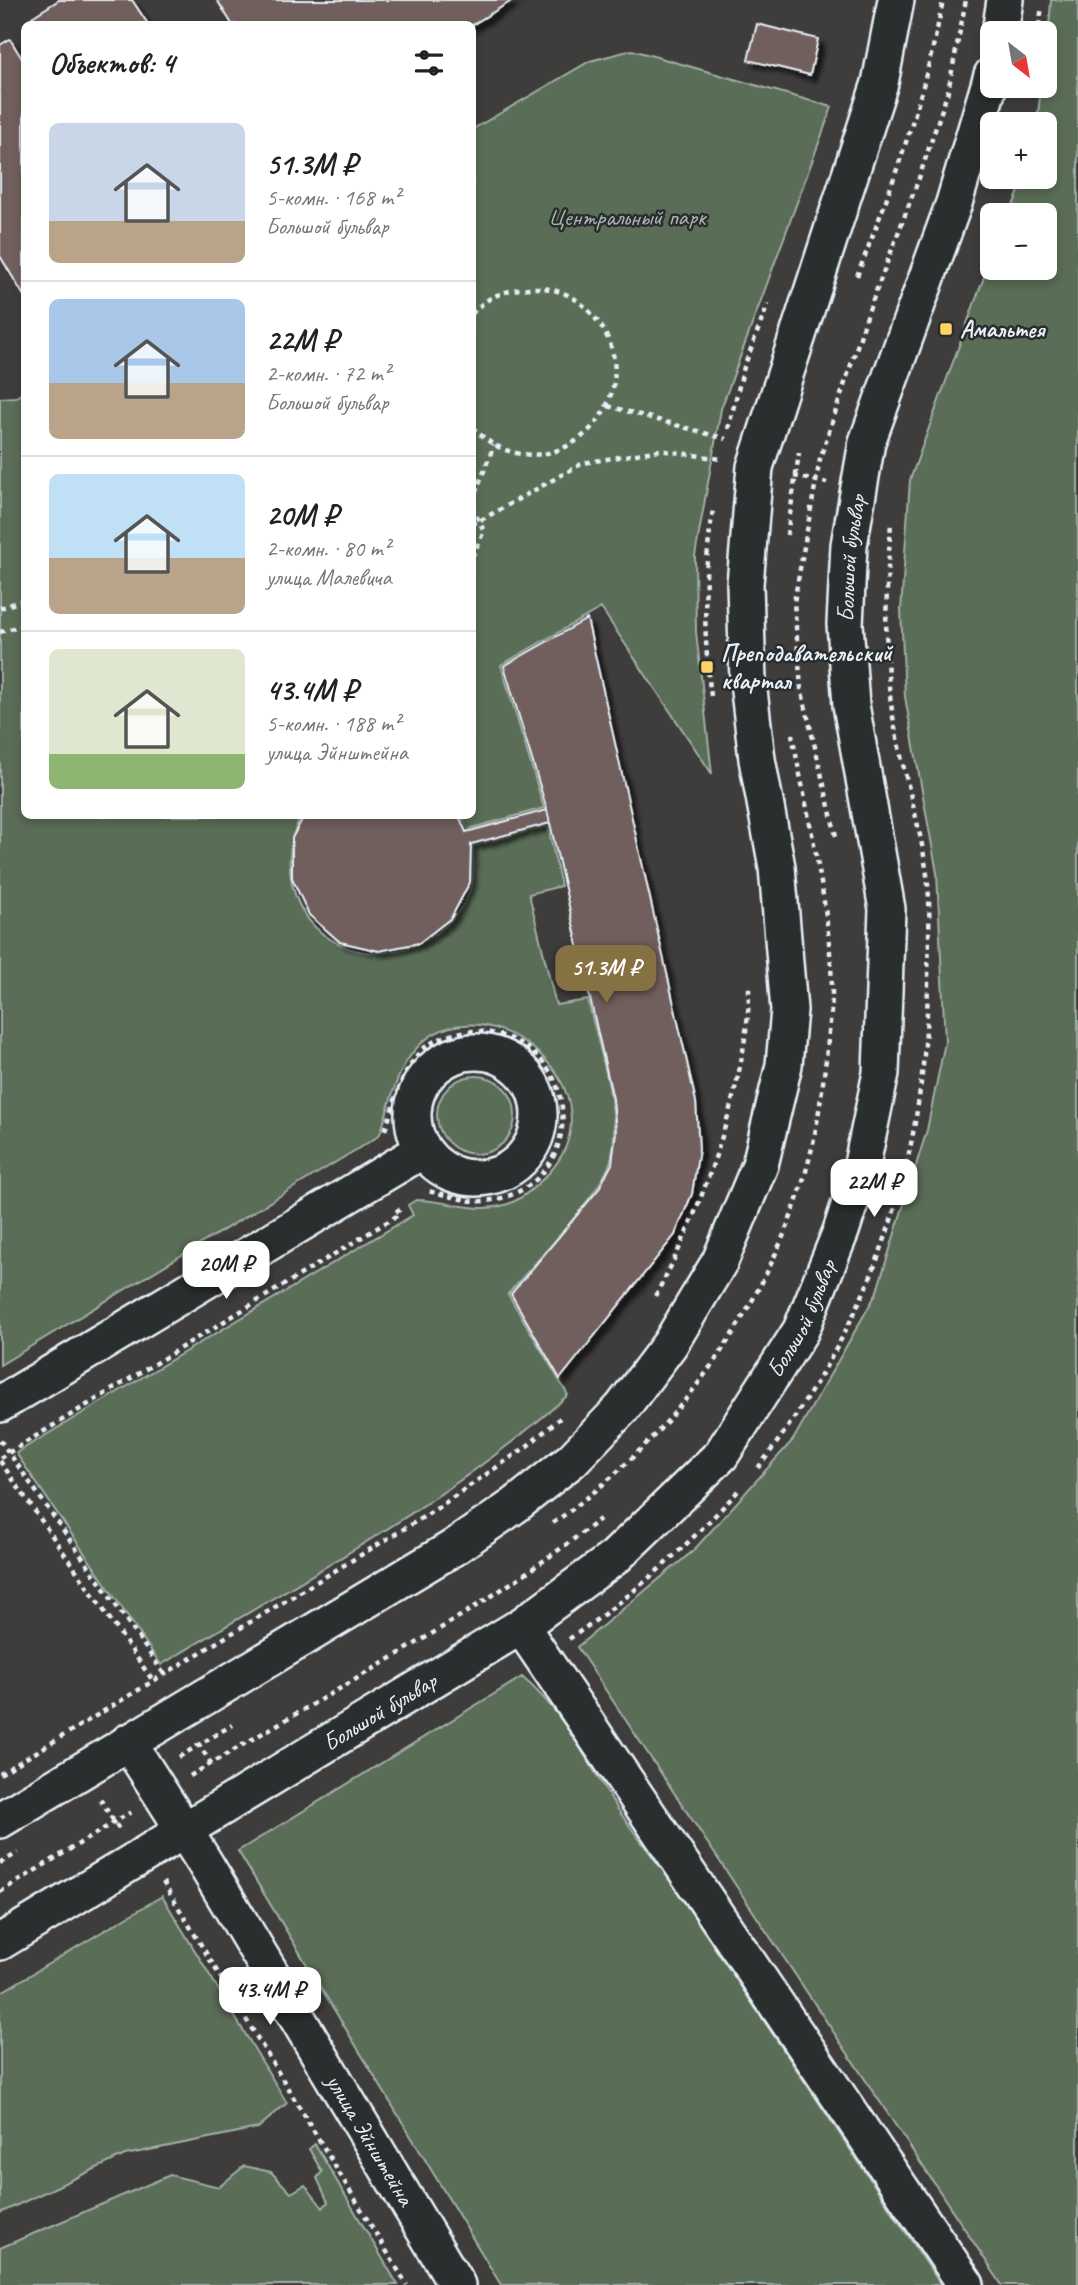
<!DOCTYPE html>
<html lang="ru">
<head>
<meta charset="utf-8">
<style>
	body { margin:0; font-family:Caveat,sans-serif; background:#f6f6f6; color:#222; height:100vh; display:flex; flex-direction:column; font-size:26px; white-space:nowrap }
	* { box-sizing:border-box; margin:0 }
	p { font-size:23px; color:#767676 }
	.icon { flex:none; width:38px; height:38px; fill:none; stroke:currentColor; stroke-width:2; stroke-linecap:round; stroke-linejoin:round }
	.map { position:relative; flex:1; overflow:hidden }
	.panel { position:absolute; left:21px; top:21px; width:455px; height:798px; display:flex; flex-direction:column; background:#fff; border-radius:10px; box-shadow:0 4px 10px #0003 }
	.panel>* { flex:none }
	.needle { width:46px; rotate:149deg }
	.fabs { position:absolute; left:980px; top:21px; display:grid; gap:14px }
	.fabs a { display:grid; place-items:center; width:77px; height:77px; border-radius:10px; background:#fff; box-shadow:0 4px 10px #0003; font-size:35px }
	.price { position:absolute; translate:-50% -60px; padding:0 16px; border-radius:14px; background:#fff; color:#222; font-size:23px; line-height:46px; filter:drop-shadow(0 2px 4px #0008) }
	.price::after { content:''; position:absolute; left:50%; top:42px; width:21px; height:16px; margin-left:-10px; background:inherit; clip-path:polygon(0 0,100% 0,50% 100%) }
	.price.selected { background:#857141; color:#fff }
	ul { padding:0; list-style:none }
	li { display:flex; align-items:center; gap:21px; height:175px; padding:0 28px }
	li+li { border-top:2px solid #e0e0e0 }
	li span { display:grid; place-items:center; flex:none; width:196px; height:140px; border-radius:10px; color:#555 }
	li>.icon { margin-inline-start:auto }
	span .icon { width:84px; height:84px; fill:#fffc; stroke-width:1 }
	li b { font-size:30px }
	h2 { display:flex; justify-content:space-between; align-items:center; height:84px; padding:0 28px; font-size:30px }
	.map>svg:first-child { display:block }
	.green { fill:#5a6d57; stroke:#a1afa8; stroke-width:2 }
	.building { fill:#715e5d; stroke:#e8f1f8; stroke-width:2; filter:url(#shadow) }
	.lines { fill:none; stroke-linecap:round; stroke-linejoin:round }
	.minor-casing { stroke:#e8f1f8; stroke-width:40 }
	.path { stroke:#e8f1f8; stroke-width:4.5; stroke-dasharray:5 5; stroke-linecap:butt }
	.minor { stroke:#2a2d2e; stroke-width:35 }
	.poi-dot { fill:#ffd166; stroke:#2a2d2e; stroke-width:2.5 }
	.labels { text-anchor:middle; stroke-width:5; stroke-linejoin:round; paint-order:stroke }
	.park-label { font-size:24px; fill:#a8b6b0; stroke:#2a2d2e }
	.poi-label { font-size:24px; font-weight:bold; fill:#e8f1f8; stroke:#2a2d2e; text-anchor:start }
	.street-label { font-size:24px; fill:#e8f1f8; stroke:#2a2d2e }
</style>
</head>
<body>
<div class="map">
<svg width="1078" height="2285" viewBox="0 0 1078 2285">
	<defs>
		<filter id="shadow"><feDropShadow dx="6" dy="6" stdDeviation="2" flood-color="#0009"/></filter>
	</defs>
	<rect width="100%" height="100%" fill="#3f3c3c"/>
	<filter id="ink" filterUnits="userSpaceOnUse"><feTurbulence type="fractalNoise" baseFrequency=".0143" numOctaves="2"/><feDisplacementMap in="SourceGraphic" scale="14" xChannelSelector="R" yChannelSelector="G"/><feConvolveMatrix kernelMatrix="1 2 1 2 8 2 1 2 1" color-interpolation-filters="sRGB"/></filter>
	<g filter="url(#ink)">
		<path class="green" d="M1051,0h27v2285h-76l-425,-638 116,-96 100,-111 83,-146 51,-164 18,-88 -8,-169 -32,-176 -4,-87 9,-130 82,-225v13h53v-53h-36l16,-38h20v-53h-8l4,-38h4z
			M632,50l200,57 -111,302 -26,147 1,76 16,142 -111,-166 -100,57 43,143 -76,21 -6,-13h10l1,-687 117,-68z
			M24,392v424h277c-23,44 -11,105 38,128 52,25 117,-6 133,-60 3,-11 1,-27 1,-38l75,-20 13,60 -32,8 27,111 32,-5c10,46 36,118 22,163 -12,35 -76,100 -102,131l60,101c-118,107 -271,187 -407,270l-145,-212 397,-238 -5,-10 8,-5c31,0 58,14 89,5 17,-5 31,-19 43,-31 82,-90 -78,-209 -140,-115 -15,23 -19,50 -28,75l-6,5 -374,226v-967l16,-1z
			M437 1115a39 39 0 1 1 78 0a39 39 0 1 1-78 0Z
			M522,1677c43,36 65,85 95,131 14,21 30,41 45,61l279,416h-440l-263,-434z
			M162,1896l125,207 -29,25 -133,27 -125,58v-220z
			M315,2144l83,141h-398v-37l170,-73 49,12 25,-21 27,6 20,21 14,-8 18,23 5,-6 -11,-24 5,-6 -13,-23z"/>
		<path class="building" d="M59,0h73l16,24h-111l-5,-7z
			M217,0h296l-41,25 -240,-1z
			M757,24l61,15 -8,36 -62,-15z
			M10,39l14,23v234l-24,-40v-211z
			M587,619l109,483 3,47 -7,45 -17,41 -115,144 -49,-85 87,-104 14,-26 4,-32 -3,-33 -66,-289 -43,-144z
			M547,810l3,13 -79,21 -1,38 -19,36 -32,25 -40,8 -39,-9 -31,-27 -17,-37v-40l12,-22h155l7,16z"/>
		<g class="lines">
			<defs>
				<g id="minor">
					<path d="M1000,33l5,-33"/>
					<circle cx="476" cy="1115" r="63"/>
					<path d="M0,1404l423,-254"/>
					<path d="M521,1626l445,659"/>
					<path id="s1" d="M128,1742l75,118 254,425"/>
					<path d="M0,1820l453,-272 61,-42 58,-46 50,-52 48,-64 50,-83 40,-96 24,-100 5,-55 -12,-143 -20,-108 -9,-77 -3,-98 10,-117 125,-384 16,-83"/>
					<path id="s2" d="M0,1942l521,-316 94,-69 106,-102 80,-125 40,-99 20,-62 20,-96 6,-164 -36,-204 -6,-81 4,-79 18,-103 87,-239 38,-128"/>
				</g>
			</defs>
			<use href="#minor" class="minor-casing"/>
			<path class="path" d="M1039,26l3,-19
				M857,276c36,-91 68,-180 86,-276
				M472,314c15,-19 39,-26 62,-26 19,-1 40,7 53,21 74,73 -15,180 -94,135 -7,-4 -14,-11 -21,-17
				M608,406l118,33
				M728,429l16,-62 24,-63
				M794,476l33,7
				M472,502l22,-57
				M472,507l12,24 -12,26
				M472,525l111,-62 77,-13 61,9
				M787,535l12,-82
				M0,608l24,-8
				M0,632l24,-7
				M711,696c-8,-59 -8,-126 2,-186
				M836,836l-35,-148 -7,-86 26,-143 49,-149 50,-132 29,-87 18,-91
				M385,1130c10,-27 15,-55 34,-77 11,-13 37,-22 54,-22 117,4 118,161 11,170 -20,2 -39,-8 -58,-10
				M655,1296c45,-79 95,-220 94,-310
				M0,1440l164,234
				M0,1458l400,-244 -5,-8
				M0,1461l153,220
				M758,1468c114,-149 166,-296 170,-484 0,-38 4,-79 -2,-116 -7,-47 -22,-93 -31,-140 -13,-68 -9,-137 -4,-205
				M553,1523c117,-81 210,-208 251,-345 12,-39 17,-79 22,-119 2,-22 6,-46 6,-69 -2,-87 -24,-171 -40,-256
				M569,1639c67,-45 117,-92 172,-151
				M198,1743l14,22
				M179,1757l53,-32
				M0,1774l430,-261 96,-66 34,-29
				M190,1776c138,-83 283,-158 410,-257
				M100,1799l20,32
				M0,1863l18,-10
				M163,1882l244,403
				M0,1892l131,-80"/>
			<use href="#minor" class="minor"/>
		</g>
	</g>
	<g class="poi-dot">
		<rect x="939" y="322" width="14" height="14" rx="3.5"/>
		<rect x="700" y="660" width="14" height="14" rx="3.5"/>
	</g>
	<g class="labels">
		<g class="park-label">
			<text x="627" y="225">Центральный парк</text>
		</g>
		<g class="poi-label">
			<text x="960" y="337">Амальтея</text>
			<text x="721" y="661">Преподавательский<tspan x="721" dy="28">квартал</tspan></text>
		</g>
		<g class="street-label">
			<text dy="8" stroke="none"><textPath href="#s2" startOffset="1810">Большой бульвар</textPath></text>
			<text dy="8" stroke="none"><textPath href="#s2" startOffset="1032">Большой бульвар</textPath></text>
			<text dy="8" stroke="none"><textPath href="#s2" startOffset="444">Большой бульвар</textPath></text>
			<text dy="8" stroke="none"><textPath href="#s1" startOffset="466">улица Эйнштейна</textPath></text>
		</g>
	</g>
</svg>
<div class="fabs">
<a><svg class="needle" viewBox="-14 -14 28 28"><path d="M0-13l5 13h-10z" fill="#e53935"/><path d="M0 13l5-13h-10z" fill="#767676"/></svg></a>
<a>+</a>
<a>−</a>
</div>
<b class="price selected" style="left:606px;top:1005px">51.3M ₽</b>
<b class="price" style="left:874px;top:1219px">22M ₽</b>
<b class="price" style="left:226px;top:1301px">20M ₽</b>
<b class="price" style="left:270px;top:2027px">43.4M ₽</b>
<section class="panel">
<h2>Объектов: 4<svg class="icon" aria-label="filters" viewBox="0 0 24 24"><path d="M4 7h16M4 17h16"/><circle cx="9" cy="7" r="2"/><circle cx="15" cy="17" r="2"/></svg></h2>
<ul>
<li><span style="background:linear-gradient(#c9d6e8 70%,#b9a48a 0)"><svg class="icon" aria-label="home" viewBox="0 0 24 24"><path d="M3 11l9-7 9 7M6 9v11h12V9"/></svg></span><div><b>51.3M ₽</b><p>5-комн. · 168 m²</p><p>Большой бульвар</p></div></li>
<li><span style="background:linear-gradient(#a9c7e8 60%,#b9a48a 0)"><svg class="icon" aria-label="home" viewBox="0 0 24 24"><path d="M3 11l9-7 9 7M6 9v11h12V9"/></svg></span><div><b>22M ₽</b><p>2-комн. · 72 m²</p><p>Большой бульвар</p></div></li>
<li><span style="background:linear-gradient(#bfe0f5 60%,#b9a48a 0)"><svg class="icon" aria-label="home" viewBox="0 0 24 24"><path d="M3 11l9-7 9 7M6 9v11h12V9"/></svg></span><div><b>20M ₽</b><p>2-комн. · 80 m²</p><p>улица Малевича</p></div></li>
<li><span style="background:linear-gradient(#dfe7d0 75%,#8fb573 0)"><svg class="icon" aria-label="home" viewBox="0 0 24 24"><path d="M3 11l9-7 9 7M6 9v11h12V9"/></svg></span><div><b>43.4M ₽</b><p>5-комн. · 188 m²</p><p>улица Эйнштейна</p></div></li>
</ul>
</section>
</div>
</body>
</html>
